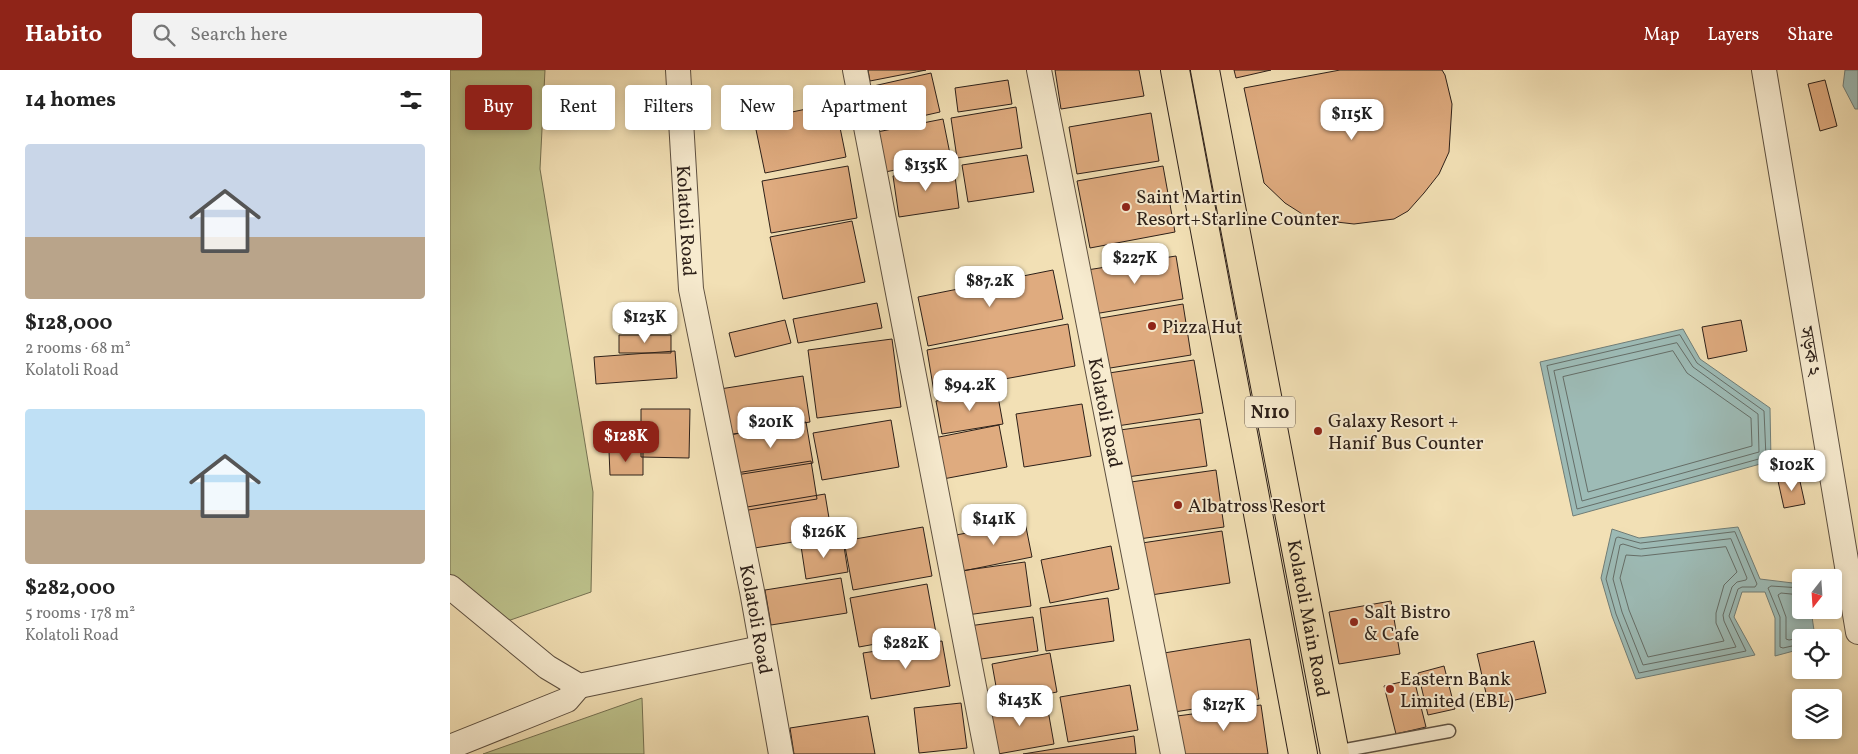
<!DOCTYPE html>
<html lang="en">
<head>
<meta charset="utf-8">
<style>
	body { margin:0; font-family:Vollkorn,"Noto Serif Bengali",serif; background:#f2f2f2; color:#222; height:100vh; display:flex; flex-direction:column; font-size:19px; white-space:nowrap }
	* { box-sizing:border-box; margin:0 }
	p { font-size:16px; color:#767676 }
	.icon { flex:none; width:28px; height:28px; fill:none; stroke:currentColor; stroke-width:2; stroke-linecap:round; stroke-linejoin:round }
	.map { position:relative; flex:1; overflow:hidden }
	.panel { display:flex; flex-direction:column; background:#fff; width:450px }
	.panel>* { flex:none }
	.guide { position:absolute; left:15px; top:15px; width:475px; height:45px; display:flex; gap:10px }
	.needle { width:32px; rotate:197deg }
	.tools { position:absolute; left:1342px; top:499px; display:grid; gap:10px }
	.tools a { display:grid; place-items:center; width:50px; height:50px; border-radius:5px; background:#fff; box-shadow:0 2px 8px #0003; font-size:25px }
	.price { position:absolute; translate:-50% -42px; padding:0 11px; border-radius:10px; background:#fff; color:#222; font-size:16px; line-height:32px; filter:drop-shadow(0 1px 2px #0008) }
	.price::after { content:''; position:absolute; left:50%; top:30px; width:15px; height:11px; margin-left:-8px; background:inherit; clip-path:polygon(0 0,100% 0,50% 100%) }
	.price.active { background:#8f2418; color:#fff }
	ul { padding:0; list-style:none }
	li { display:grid; align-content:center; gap:10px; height:265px; padding:0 25px }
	li span { display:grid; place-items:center; height:155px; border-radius:5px; color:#555 }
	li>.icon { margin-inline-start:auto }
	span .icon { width:90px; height:90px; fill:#fffc; stroke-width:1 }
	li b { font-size:21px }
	h2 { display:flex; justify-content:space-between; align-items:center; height:60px; padding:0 25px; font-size:21px }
	.tag { padding:0 18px; border-radius:5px; background:#fff; box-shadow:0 2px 8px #0003; font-size:18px; line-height:45px }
	.tag.active { background:#8f2418; color:#fff }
	header { display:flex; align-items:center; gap:30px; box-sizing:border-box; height:70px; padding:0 25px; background:#8f2418; color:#fff }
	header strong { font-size:24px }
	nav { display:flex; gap:28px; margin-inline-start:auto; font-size:18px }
	.search { width:350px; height:45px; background:#f2f2f2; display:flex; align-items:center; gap:12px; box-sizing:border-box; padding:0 18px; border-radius:5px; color:#767676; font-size:19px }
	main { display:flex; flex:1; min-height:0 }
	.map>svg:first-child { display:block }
	.green { fill:#bdc28c; stroke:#757152 }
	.water { fill:#9dbbb6; stroke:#707d77 }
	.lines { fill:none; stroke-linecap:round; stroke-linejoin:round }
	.shore { stroke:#656e68; stroke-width:1 }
	.building { fill:#dfab7f; stroke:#2d2019 }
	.service-casing { stroke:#5e5040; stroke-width:15 }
	.minor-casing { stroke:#5e5040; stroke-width:26 }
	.trunk-casing { stroke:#2d2019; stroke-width:30 }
	.service { stroke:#f7ebcf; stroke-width:12 }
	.minor { stroke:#f7ebcf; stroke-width:24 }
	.trunk { stroke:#f2e0b5; stroke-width:28 }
	.poi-dot { fill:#8f2418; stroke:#f7ebcf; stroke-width:2 }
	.labels { text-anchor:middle; stroke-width:4; stroke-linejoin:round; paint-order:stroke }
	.shield { fill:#f7ebcf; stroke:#6a5d50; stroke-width:1 }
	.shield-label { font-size:18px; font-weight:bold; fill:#2d2019 }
	.poi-label { font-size:19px; fill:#2d2019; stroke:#f7ebcf; text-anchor:start }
	.street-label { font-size:19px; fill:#2d2019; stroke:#f7ebcf }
</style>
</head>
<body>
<header>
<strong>Habito</strong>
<div class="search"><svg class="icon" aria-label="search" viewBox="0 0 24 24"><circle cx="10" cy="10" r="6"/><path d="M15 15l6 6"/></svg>Search here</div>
<nav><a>Map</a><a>Layers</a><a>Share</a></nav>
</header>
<main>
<section class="panel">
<h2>14 homes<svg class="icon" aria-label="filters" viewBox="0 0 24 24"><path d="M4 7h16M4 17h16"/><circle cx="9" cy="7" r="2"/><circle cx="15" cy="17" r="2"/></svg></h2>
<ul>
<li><span style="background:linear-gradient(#c9d6e8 60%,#b9a48a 0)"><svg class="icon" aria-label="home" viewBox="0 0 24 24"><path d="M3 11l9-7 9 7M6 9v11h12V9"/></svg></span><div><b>$128,000</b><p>2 rooms · 68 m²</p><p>Kolatoli Road</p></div></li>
<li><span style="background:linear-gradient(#bfe0f5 65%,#b9a48a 0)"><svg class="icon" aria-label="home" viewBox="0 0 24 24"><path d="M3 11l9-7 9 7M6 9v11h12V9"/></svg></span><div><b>$282,000</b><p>5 rooms · 178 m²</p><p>Kolatoli Road</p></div></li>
</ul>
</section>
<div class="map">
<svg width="1408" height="684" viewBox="0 0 1408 684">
	<rect width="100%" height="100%" fill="#f2e0b5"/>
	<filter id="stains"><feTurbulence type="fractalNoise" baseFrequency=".004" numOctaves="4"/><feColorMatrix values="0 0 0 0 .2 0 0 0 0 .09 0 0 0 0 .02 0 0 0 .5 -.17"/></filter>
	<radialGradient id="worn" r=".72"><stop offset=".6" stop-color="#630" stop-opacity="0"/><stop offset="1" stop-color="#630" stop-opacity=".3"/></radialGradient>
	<path class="green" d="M0,0h95l-5,99 53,323 -2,100 -92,32 -49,-43z
		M192,628l2,56h-161z"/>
	<path class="water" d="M1395,0h13v39h-3l-12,-23z
		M1233,259l17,30 70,49 1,53 -198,55 -33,-154z
		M1288,457l22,52 41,5v26h10l4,27 -14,1v11l-26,7v-38l-10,-26h-23l-8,25 21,38 -119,24 -24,-63 -11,-38 11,-49 27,9z"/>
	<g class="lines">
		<path class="shore" d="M1230,265l17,28 67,48 2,46 -189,52 -30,-143z
			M1227,273l16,24 65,47 1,38 -177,49 -28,-130z
			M1223,281l14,22 64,45 1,28 -164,46 -25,-115z
			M1285,462l22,52 -2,3h-13l-4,2 -9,27 17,35 -107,22 -23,-59 -10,-35 10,-41 2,-1 22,6z
			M1281,469l16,39 -1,2 -9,2 -5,5 -9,28 1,6 12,26 -93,18 -21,-53 -9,-33 7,-34 3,-1 17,5z
			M1276,477l11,25 -13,13 -8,28v10l8,18 -76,16 -19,-47 -9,-32 6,-23 15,1z
			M1351,518l-30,-2 -3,2 12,29v30l3,1 18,-4
			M1351,525l-20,-2 -3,2 8,22v22l3,1 12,-2"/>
	</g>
	<path class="building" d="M418,0h58l-56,11z
		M605,0h84l5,26 -83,13z
		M784,0h37l-35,8z
		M890,0h102l3,5 7,29 -3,48 -10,22 -15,19 -16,18 -14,8 -40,5 -44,-5 -25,-16 -21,-20 -20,-95z
		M481,3l9,39 -62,14 -9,-39z
		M558,10l4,24 -54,8 -3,-24z
		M1375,10l12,46 -17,5 -12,-47z
		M385,33l11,54 -81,16 -11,-53z
		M566,37l6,41 -65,10 -6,-40z
		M701,43l8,48 -82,13 -8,-47z
		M493,49l8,40 -66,13 -8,-40z
		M577,85l7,37 -66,10 -6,-37z
		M398,96l9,52 -86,15 -9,-52z
		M713,96l12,66 -85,16 -13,-67z
		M504,98l5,40 -60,9 -6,-41z
		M402,151l13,61 -82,17 -13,-62z
		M726,186l7,43 -89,15 -7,-44z
		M603,200l10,49 -135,27 -10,-49z
		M427,233l5,25 -84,15 -5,-24z
		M733,234l8,51 -87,14 -9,-50z
		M335,250l6,23 -56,14 -6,-24z
		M1291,250l6,31 -39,8 -6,-32z
		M618,254l7,42 -141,26 -7,-42z
		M169,265h52v18h-52z
		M442,269l9,68 -84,11 -9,-68z
		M225,281l2,27 -81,6 -2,-27z
		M744,290l9,53 -86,13 -8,-53z
		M353,306l7,46 -83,13 -7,-46z
		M547,321l6,33 -61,10 -6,-33z
		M632,334l9,52 -67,11 -8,-53z
		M191,339h49l-1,49 -48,-1z
		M750,349l7,47 -80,11 -7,-47z
		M441,350l8,47 -77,13 -9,-47z
		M356,352l7,41 -77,12 -7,-40z
		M549,355l8,42 -64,12 -9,-41z
		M159,381h34v24h-33z
		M361,391l6,38 -81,13 -6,-38z
		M766,400l8,57 -85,12 -8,-57z
		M1349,407l6,27 -21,4 -6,-27z
		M375,424l7,42 -84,13 -7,-41z
		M575,452l7,35 -69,14 -7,-36z
		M473,457l9,49 -79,14 -9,-49z
		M772,461l8,52 -79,12 -9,-52z
		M393,470l5,32 -42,7 -5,-33z
		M661,476l8,43 -69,14 -9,-43z
		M575,492l6,44 -64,9 -7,-44z
		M391,508l6,35 -76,12 -6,-35z
		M477,514l9,49 -77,14 -9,-49z
		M658,528l6,43 -68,10 -6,-43z
		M941,531l9,53 -61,10 -10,-52z
		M583,547l5,34 -64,9 -5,-34z
		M800,569l9,60 -85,13 -10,-59z
		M492,571l8,45 -79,13 -8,-46z
		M1084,571l12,52 -57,13 -12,-52z
		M600,583l7,39 -58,11 -7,-39z
		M994,596l11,43 -27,6 -10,-42z
		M964,609l12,48 -30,7 -12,-48z
		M680,615l8,45 -70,12 -8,-45z
		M596,629l8,45 -56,10 -15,-43z
		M511,633l6,45 -48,5 -5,-45z
		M811,635l7,49h-86l-5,-38z
		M418,646l7,38h-81l-4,-26z
		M684,666l2,18h-113z"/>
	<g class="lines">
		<defs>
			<path id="service" d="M885,682l114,-21"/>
			<g id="minor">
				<path id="s1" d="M228,0l13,219 61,302 29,163"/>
				<path d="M405,0l132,684"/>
				<path id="s2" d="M589,0l134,684"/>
				<path d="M1314,0l94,562"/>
				<path d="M0,517l97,80 32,19 182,-38"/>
				<path d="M0,677l117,-47 12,-14"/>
			</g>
			<g id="trunk">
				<path d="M725,0l128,684"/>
				<path id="s3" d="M755,0l130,684"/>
			</g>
		</defs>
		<use href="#service" class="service-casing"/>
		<use href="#minor" class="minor-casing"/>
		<use href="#trunk" class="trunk-casing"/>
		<use href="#service" class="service"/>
		<use href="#minor" class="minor"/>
		<use href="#trunk" class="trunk"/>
	</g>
	<g class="poi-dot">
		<circle cx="676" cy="137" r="5"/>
		<circle cx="702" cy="256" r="5"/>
		<circle cx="868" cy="361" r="5"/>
		<circle cx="728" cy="435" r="5"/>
		<circle cx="904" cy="552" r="5"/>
		<circle cx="940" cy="619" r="5"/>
	</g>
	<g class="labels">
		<rect class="shield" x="795" y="326.5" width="50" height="31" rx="4"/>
		<g class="shield-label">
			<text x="820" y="348">N110</text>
		</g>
		<g class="poi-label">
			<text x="686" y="133">Saint Martin<tspan x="686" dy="22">Resort+Starline Counter</tspan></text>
			<text x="712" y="263">Pizza Hut</text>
			<text x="878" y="357">Galaxy Resort +<tspan x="878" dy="22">Hanif Bus Counter</tspan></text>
			<text x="738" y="442">Albatross Resort</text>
			<text x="914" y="548">Salt Bistro<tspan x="914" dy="22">&amp; Cafe</tspan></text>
			<text x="950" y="615">Eastern Bank<tspan x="950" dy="22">Limited (EBL)</tspan></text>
		</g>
		<g class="street-label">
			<text dy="7" stroke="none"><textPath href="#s1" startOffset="151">Kolatoli Road</textPath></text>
			<text transform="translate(1361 281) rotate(80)" y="7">সড়ক ২</text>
			<text dy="7" stroke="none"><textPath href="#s2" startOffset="349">Kolatoli Road</textPath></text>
			<text dy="7" stroke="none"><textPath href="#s3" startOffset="558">Kolatoli Main Road</textPath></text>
			<text dy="7" stroke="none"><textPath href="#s1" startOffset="556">Kolatoli Road</textPath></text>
		</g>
	</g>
	<rect width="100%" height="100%" filter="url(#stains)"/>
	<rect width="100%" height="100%" fill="url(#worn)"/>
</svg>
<div class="tools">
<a><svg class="needle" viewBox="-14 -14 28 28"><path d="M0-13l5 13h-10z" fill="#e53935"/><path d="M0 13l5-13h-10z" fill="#767676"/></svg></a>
<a><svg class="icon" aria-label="locate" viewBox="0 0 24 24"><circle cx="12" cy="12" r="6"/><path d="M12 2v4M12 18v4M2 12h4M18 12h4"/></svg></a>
<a><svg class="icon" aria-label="layers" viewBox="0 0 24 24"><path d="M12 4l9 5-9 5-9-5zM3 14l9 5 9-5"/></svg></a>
</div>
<b class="price" style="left:902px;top:71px">$115K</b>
<b class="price" style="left:476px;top:122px">$135K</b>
<b class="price" style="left:685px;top:215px">$227K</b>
<b class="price" style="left:540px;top:238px">$87.2K</b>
<b class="price" style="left:195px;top:274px">$123K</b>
<b class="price" style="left:520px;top:342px">$94.2K</b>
<b class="price" style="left:321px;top:379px">$201K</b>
<b class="price active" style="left:176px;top:393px">$128K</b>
<b class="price" style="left:1342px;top:422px">$102K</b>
<b class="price" style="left:544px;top:476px">$141K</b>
<b class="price" style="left:374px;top:489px">$126K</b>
<b class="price" style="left:456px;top:600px">$282K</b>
<b class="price" style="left:570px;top:657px">$143K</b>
<b class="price" style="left:774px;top:662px">$127K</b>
<div class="guide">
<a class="tag active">Buy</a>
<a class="tag">Rent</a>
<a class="tag">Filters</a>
<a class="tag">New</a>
<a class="tag">Apartment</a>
</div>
</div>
</main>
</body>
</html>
